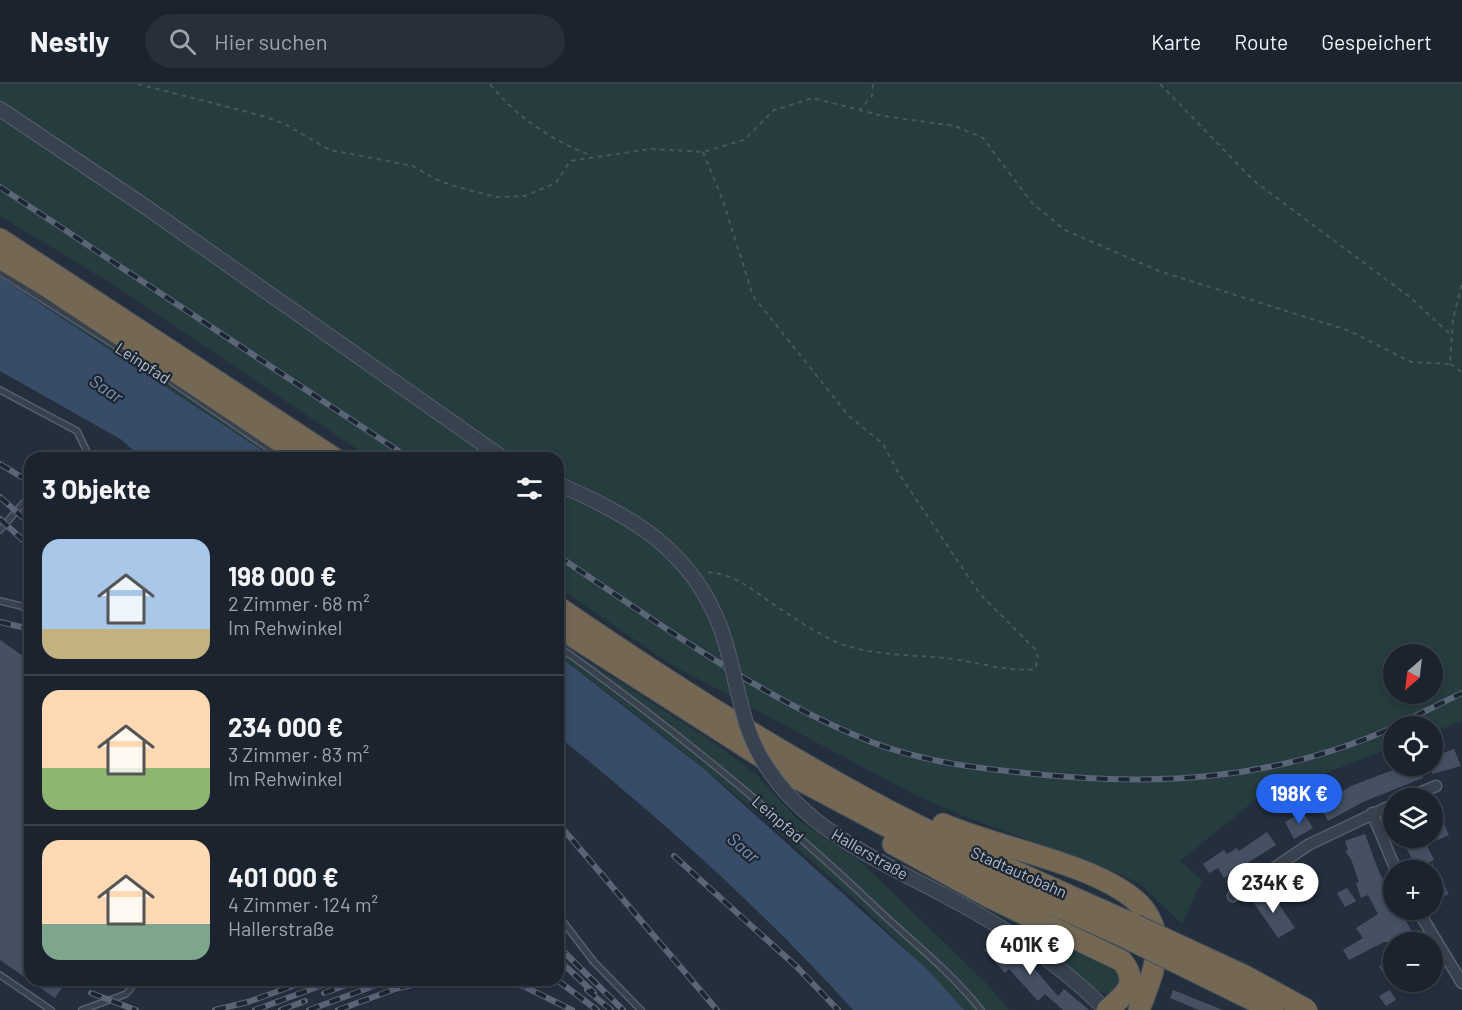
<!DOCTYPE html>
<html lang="de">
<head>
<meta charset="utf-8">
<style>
	body { margin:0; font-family:Barlow,sans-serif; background:#282f3a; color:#f1f3f6; height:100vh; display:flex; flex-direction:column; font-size:22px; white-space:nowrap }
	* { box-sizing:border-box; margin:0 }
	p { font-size:20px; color:#a0a4aa }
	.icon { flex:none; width:33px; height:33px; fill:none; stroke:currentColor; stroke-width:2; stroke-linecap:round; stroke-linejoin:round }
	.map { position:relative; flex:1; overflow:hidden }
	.side { position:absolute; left:24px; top:368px; width:540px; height:534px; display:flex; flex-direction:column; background:#1b232e; border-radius:18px; box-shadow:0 3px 9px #0003,0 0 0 2px #39404a }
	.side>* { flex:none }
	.needle { width:39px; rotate:208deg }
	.fabs { position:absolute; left:1383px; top:560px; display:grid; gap:12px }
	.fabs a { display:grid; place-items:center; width:60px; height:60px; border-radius:50%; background:#1b232e; box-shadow:0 3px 9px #0003,0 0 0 2px #39404a; font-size:30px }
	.price { position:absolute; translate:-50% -51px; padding:0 14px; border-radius:21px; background:#fff; color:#222; font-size:20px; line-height:39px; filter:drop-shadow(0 2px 3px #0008) }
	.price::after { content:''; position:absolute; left:50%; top:36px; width:18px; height:14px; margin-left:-9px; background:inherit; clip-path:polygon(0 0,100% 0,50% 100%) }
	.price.active { background:#2563eb; color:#fff }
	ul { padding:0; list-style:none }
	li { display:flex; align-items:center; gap:18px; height:150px; padding:0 18px }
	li+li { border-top:2px solid #39404a }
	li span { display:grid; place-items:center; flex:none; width:168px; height:120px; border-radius:18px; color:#555 }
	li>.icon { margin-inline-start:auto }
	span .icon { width:72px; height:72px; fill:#fffc; stroke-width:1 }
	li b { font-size:26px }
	h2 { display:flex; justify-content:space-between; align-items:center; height:72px; padding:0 18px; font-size:26px }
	header { display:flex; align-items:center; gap:36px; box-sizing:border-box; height:84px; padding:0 30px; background:#1b232e; border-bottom:2px solid #39404a }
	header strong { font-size:28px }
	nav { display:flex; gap:33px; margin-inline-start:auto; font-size:21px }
	.search { width:420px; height:54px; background:#282f3a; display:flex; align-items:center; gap:15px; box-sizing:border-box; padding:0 21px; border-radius:33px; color:#a0a4aa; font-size:22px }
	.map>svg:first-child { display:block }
	.green { fill:#263c3f; fill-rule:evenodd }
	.water { fill:#394c67 }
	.building { fill:#455162 }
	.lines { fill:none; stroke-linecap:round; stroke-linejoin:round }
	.service-casing { stroke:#565f6c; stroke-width:8 }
	.minor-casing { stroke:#565f6c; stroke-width:13 }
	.tertiary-casing { stroke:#565f6c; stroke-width:16 }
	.motorway-casing { stroke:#434c59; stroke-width:23 }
	.path { stroke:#44595c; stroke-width:2; stroke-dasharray:4.5 4.5; stroke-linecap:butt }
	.service { stroke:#38414e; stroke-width:5 }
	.minor { stroke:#38414e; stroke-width:10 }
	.tertiary { stroke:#38414e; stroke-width:14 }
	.motorway { stroke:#746855; stroke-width:21 }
	.rail-casing { stroke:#5a6575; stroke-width:6 }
	.rail { stroke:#1d2633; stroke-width:4; stroke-dasharray:11; stroke-linecap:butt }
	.tertiary-bridge-casing { stroke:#565f6c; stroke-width:16; stroke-linecap:butt }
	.motorway-bridge-casing { stroke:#434c59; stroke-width:23; stroke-linecap:butt }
	.tertiary-bridge { stroke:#38414e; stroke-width:14 }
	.motorway-bridge { stroke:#746855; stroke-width:21 }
	.labels { text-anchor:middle; stroke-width:4.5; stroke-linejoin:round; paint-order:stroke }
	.street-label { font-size:16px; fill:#b4bcc9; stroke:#1d2633 }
	.water-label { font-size:18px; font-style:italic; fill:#7c92b1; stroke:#1d2633 }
</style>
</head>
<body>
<header>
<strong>Nestly</strong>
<div class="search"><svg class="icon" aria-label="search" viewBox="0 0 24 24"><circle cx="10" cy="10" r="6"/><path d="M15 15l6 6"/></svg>Hier suchen</div>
<nav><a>Karte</a><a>Route</a><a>Gespeichert</a></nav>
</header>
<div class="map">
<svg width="1462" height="926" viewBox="0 0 1462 926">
	<rect width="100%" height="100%" fill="#242f3e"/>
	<path class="green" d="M0,0h1462v637l-29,11 -1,-6h-38l-1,21 -139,54 -74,60 22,19 -20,44 -43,-41 -29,-13 -144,-53 -53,-23 -243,-130 -112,-77v-129l-189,-1 -259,-174 -110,-67zM1394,570h38v39h-38z
		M0,187l88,55 193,131h-9l-272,-180z
		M558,558l161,104 39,30 38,42 66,45 126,122 21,25h-45c-119,-130 -265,-249 -406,-355z
		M981,821c26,12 129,54 140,72l-5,13 -9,4 -8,-2 -79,-66z"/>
	<path class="water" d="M0,193l272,180h-132l-18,-17 -122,-69z
		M558,571l146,114 226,203 34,38h-111c-90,-100 -191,-190 -295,-274z"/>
	<path class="building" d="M0,556l30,21v319h38l-13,18 -55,-38z
		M1454,665l7,17 -29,8v-17z
		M1406,681h12l5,13 -60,24 -35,19 -9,-16 32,-19z
		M1303,728l10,16 -19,11 -9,-17z
		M1439,729l10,22 -11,5 -6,-12v-12z
		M1267,748l9,13 -52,33 -6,-10 -9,5 -6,-9 21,-14 3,4 10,-6 2,3z
		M1365,750l14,38 15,27v10h5l19,33h-34l-35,18 -6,-10 20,-12 -7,-10 22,-14 -10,-19 -7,3 -5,-15 3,-1 -8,-23 -6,-8 3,-1 -3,-9z
		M1425,757l9,19 -18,8 -9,-19z
		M1432,779l17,31 -17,8z
		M1347,804l9,13 -11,6 -8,-14z
		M1265,805l6,10 3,-2 21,31 -17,10 -27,-39z
		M999,853l28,29 3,-2 28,32 6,-7 25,21h-26l-18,-16 -7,7 -29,-32 -4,4 -21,-23z
		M1394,874v19l-7,4 -8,-15z
		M1173,906l50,20h-24l-29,-12z
		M1390,906l6,10 -10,6 -7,-10z"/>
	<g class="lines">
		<defs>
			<path id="service" d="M0,188l163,104 120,82
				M0,306l77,41 13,27
				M0,446l26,-30 4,2
				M0,517l21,5 9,5
				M558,562c116,83 226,173 329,272 32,29 67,58 94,92
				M558,831l36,47 47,48
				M0,891l51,35
				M82,926l44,-16 12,-14"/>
			<path id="minor" d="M1407,714l29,-12
				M1372,729l24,57
				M1233,812l75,-51 86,-41
				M1417,825l45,74"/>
			<path id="tertiary" d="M0,25l143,96 360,253
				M558,400c73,31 134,66 163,145
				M942,810c61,32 115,67 164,116"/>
			<path id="motorway" d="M0,155l334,219
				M0,174l48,29 257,171
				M558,523c99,68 200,133 305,190 88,48 181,87 272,128
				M558,543l227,145 124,66 220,101
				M943,740c55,24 149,39 192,76 11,9 20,25 21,39 3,24 -9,49 -17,71
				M893,760l96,53 133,64c18,22 3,34 -15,49"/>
		</defs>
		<use href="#service" class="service-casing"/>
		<use href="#minor" class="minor-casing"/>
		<use href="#tertiary" class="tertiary-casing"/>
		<use href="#motorway" class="motorway-casing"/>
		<path class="path" d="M138,0l125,32 22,8 45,26 83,16 22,13 22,8 39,10 29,-1 31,-13 14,-22 80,-12 53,3 41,-12 30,-30 39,-12 70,18 72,10 28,12 49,65 33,27 94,41 191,60 61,31 39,2 3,-45 9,-36
			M490,0c27,34 62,56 102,72
			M1160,0l94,97 157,117 39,36
			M859,27l13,-15 1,-12
			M703,68l20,49 30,95 95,119 35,29 16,30 81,120 56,56 2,9 -3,10c-29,3 -53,-6 -82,-10 -38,-5 -86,-2 -121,-19 -20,-10 -40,-23 -59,-36 -22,-15 -39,-31 -68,-32
			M1450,280l12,8"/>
		<use href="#service" class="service"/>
		<use href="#minor" class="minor"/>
		<use href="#tertiary" class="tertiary"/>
		<use href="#motorway" class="motorway"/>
		<defs>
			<path id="rail" d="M0,103l409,271
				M0,380l30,18
				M0,413l30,27
				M0,435l24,22
				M558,472c102,68 202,142 316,187 48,18 100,25 151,30 129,14 249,8 369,-46
				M0,538l30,7
				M1395,642l67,-33
				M558,739l159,187
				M674,772l123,111 41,43
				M558,862l65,64
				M558,875l36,34
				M494,896l29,6 49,24
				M557,896l40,30
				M587,906l24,20
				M91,909l45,17
				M324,909l37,-13
				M215,926l33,-8 61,-22
				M255,926l81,-30
				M281,926l24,-9
				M309,926l81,-30
				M338,926l57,-21 38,-9"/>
		</defs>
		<use href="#rail" class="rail-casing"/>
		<use href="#rail" class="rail"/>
		<defs>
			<path id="tertiary-bridge" d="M721,545c11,31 16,65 26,97 30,90 117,127 195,168"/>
			<path id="motorway-bridge" d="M1135,841l110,51 62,34
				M1129,855l144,71"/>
		</defs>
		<use href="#tertiary-bridge" class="tertiary-bridge-casing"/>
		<use href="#motorway-bridge" class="motorway-bridge-casing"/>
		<use href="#tertiary-bridge" class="tertiary-bridge"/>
		<use href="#motorway-bridge" class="motorway-bridge"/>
	</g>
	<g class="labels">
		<g class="street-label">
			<text transform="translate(143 279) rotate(33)" y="6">Leinpfad</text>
			<text transform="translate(778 735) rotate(41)" y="6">Leinpfad</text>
			<text transform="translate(870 770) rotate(30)" y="6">Hallerstraße</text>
			<text transform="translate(1019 788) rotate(24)" y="6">Stadtautobahn</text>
		</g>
		<g class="water-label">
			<text transform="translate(106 305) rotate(34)" y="6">Saar</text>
			<text transform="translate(743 764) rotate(41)" y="6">Saar</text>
		</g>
	</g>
</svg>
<div class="fabs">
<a><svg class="needle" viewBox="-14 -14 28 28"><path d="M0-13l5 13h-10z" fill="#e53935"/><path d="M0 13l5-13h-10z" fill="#a0a4aa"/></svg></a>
<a><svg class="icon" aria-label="locate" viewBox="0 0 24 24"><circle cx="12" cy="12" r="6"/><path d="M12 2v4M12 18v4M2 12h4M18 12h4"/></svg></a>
<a><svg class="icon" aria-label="layers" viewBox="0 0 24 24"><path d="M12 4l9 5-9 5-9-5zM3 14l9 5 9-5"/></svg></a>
<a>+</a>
<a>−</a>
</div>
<b class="price active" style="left:1299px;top:741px">198K €</b>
<b class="price" style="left:1273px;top:830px">234K €</b>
<b class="price" style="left:1030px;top:892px">401K €</b>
<section class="side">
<h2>3 Objekte<svg class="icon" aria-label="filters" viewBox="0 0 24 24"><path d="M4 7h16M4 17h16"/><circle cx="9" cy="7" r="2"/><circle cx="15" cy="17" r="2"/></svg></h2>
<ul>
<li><span style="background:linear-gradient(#a9c7e8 75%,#c2b280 0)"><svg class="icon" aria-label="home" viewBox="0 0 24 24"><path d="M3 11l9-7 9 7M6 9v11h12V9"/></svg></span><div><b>198 000 €</b><p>2 Zimmer · 68 m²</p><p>Im Rehwinkel</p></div></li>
<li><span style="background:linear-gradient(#ffd9b3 65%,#8fb573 0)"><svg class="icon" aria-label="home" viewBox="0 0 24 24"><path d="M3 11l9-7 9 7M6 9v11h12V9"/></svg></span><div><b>234 000 €</b><p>3 Zimmer · 83 m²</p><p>Im Rehwinkel</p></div></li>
<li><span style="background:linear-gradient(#ffd9b3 70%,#7fa58c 0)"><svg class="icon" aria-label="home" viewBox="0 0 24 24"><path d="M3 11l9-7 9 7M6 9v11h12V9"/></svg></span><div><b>401 000 €</b><p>4 Zimmer · 124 m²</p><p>Hallerstraße</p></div></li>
</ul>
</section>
</div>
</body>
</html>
